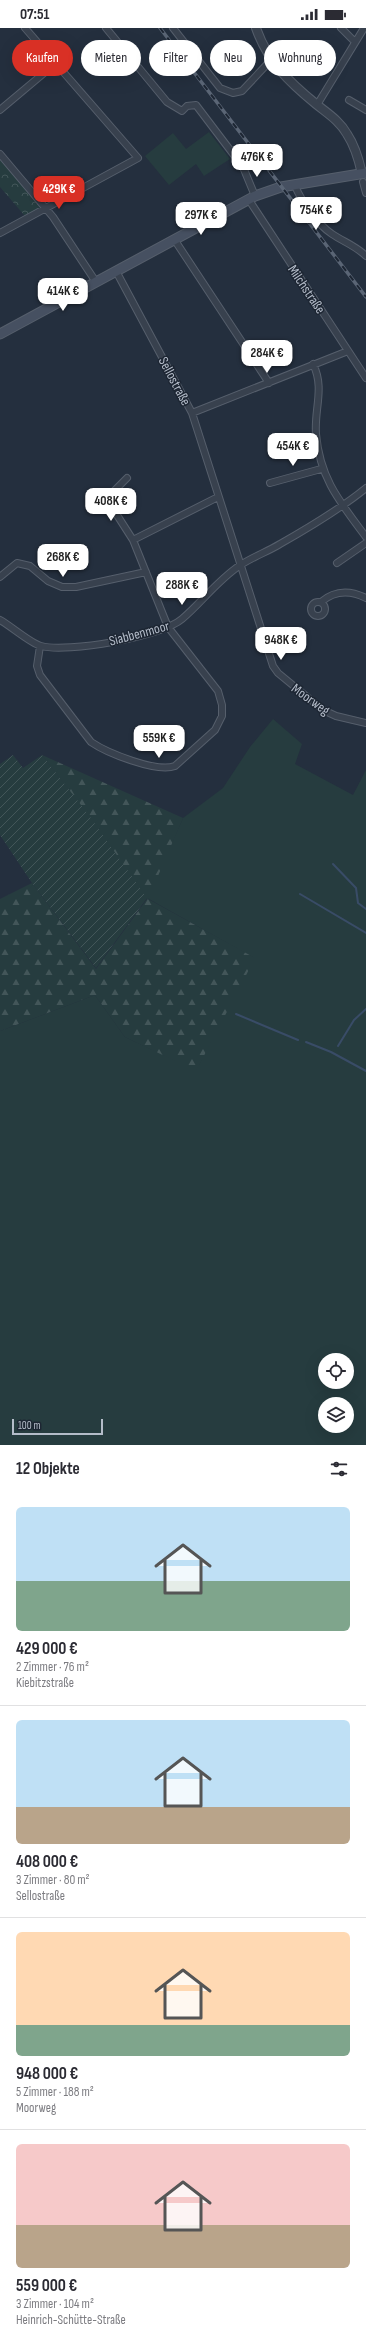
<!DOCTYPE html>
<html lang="de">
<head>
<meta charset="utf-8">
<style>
	body { margin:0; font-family:"Sofia Sans Condensed",sans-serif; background:#f7f7f7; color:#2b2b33; height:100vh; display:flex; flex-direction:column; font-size:15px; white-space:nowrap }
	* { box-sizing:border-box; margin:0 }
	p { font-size:13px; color:#7c7c81 }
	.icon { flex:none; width:22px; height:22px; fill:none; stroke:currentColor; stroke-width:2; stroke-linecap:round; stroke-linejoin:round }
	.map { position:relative; height:1417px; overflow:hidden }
	.side { display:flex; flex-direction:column; background:#fff; flex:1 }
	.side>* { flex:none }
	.hud { position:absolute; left:12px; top:12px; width:342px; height:36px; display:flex; gap:8px }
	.tools { position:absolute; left:318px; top:1325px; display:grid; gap:8px }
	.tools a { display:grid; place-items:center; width:36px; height:36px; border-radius:50%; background:#fff; box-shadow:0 4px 16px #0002; font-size:20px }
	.scale { position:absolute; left:12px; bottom:10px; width:91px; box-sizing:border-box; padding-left:4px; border:2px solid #b4bcc9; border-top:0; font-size:11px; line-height:14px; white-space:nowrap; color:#b4bcc9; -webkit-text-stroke:3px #1d2633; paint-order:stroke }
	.price { position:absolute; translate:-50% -34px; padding:0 9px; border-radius:8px; background:#fff; color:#222; font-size:13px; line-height:26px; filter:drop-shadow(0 1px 2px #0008) }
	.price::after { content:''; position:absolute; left:50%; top:24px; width:12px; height:9px; margin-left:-6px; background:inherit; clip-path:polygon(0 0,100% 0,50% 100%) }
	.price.on { background:#d93025; color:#fff }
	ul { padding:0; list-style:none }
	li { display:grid; align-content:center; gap:8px; height:212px; padding:0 16px }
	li+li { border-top:1px solid #e1e1e2 }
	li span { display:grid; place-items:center; height:124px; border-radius:6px; color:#555 }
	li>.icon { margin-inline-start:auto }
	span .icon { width:72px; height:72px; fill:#fffc; stroke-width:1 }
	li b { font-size:17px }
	h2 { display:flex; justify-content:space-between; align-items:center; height:48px; padding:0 16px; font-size:17px }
	.tag { padding:0 14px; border-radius:18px; background:#fff; box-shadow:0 4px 16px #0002; font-size:14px; line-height:36px }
	.tag.on { background:#d93025; color:#fff }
	.status { display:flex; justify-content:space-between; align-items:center; height:28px; padding:0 20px; background:#fff; direction:ltr }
	.status svg { height:11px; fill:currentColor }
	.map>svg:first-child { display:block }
	.grass { fill:#263c3f; fill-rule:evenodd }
	.forest { fill:url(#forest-firs) }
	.park { fill:url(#park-crowns) }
	.garden { fill:url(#garden-furrows) }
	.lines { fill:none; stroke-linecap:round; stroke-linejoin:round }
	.stream { stroke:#394c67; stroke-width:2 }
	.minor-casing { stroke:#565f6c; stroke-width:8 }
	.tertiary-casing { stroke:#565f6c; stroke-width:10 }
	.secondary-casing { stroke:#565f6c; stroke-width:11 }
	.minor { stroke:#38414e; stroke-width:6 }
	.tertiary { stroke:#38414e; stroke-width:8 }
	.secondary { stroke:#465061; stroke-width:9 }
	.rail-casing { stroke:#5a6575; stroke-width:3.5 }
	.rail { stroke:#1d2633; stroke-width:2; stroke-dasharray:6; stroke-linecap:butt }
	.labels { text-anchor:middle; stroke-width:3; stroke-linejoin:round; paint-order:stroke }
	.street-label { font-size:14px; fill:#b4bcc9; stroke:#1d2633 }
</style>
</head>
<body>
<div class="status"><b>07:51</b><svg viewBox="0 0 49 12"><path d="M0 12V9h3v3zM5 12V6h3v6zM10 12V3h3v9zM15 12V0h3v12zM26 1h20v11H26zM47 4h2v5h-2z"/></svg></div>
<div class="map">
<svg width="366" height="1417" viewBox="0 0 366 1417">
	<defs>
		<pattern id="forest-firs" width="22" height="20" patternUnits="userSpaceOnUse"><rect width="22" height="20" fill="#263c3f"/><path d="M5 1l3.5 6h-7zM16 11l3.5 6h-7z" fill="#435659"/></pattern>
		<pattern id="park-crowns" width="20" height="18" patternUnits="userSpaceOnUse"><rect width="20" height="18" fill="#263c3f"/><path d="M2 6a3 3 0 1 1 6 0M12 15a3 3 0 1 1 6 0" fill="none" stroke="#435659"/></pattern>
		<pattern id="garden-furrows" width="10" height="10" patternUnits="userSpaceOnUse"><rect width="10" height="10" fill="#263c3f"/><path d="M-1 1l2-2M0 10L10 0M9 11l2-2" fill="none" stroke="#435659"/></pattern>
	</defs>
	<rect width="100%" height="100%" fill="#242f3e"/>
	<path class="grass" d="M209,104l21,27 -26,17 -8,-12 -27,21 -24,-29 28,-23 13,16z
		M273,691l29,25 -7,20 58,31 13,-25v675h-366v-414l95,-36 30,42 71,33 58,-112 -107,-60 36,-80 40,-30 27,-41zM325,1332h22v22h-22zM325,1376h22v22h-22z"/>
	<path class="forest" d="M42,727l141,63 -35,81 107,59 -59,113 -71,-34 -30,-42 -95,36v-132l32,-16 64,86 51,-70 -59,-84z"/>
	<path class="park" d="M0,132l40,46 -1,3 -14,7 -25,-29z"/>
	<path class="garden" d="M13,727l10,13 19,-13 46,59 59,84 -51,70 -64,-85 -32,-48v-71z"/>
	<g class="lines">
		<path class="stream" d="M333,836l23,24 2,15 8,6
			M300,866l66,39
			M236,986l62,26
			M306,1014l25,10 35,19
			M338,1018l16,-26 12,-11"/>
		<defs>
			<path id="minor" d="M106,0l61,74 15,9 5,-5 9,-1 47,62 12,29
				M173,0l47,60 13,5 9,-2 29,-31
				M341,0l14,14
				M349,72l17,10
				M317,77l47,-77
				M0,82l56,-47
				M0,126l53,63 43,65
				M363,154l3,11
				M295,158c7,16 22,38 37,48 12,8 24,12 34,22
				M249,172l117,178
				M0,205l138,-75 -113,-130
				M174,211l95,144
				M116,243l76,142 81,253 5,7 45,37 13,6 30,7
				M313,336c12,24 1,45 3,70 4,45 24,68 50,103
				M192,385l156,-62
				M270,455l51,-14
				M133,512l85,-43
				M337,535l29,-20
				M0,549l17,-14 13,3 18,15 14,6h14l70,-15
				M311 581a7 7 0 1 1 14 0a7 7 0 1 1-14 0Z
				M321,574c14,-12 29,-12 45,-4
				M0,592c11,6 30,23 41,26 26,7 120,-9 141,-27 20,-17 35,-38 57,-53 13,-9 28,-14 41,-22 30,-17 59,-34 86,-56
				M40,618l-3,20 3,9 51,67c16,11 66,31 84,24l40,-36 7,-14v-11l-4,-14 -50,-64 -35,-87 -25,-39 1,-5 18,-18"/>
			<path id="tertiary" d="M256,0c12,34 33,54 60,76 11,9 24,17 31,30 8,12 12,26 15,40"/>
			<path id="secondary" d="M0,306l255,-138 26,-9 85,-14"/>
		</defs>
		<use href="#minor" class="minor-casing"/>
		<use href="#tertiary" class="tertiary-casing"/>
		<use href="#secondary" class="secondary-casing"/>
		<use href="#minor" class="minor"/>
		<use href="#tertiary" class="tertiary"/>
		<use href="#secondary" class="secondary"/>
		<defs>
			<path id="rail" d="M160,0l206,269"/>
		</defs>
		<use href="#rail" class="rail-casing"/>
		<use href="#rail" class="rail"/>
	</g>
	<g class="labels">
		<g class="street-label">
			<text transform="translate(307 261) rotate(56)" y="5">Milchstraße</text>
			<text transform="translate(175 353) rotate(62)" y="5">Sellostraße</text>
			<text transform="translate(139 605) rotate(-15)" y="5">Siabbenmoor</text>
			<text transform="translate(311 671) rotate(36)" y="5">Moorweg</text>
		</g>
	</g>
</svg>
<div class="tools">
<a><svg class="icon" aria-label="locate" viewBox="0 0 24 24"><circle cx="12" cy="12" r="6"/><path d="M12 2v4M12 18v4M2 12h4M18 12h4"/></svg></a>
<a><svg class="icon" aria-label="layers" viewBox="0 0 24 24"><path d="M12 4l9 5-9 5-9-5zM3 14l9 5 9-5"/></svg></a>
</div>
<div class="scale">100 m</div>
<b class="price" style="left:257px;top:150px">476K €</b>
<b class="price on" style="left:59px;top:182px">429K €</b>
<b class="price" style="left:316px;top:203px">754K €</b>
<b class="price" style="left:201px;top:208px">297K €</b>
<b class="price" style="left:63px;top:284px">414K €</b>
<b class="price" style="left:267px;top:346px">284K €</b>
<b class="price" style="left:293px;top:439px">454K €</b>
<b class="price" style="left:111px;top:494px">408K €</b>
<b class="price" style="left:63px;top:550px">268K €</b>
<b class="price" style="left:182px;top:578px">288K €</b>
<b class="price" style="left:281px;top:633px">948K €</b>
<b class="price" style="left:159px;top:731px">559K €</b>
<div class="hud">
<a class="tag on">Kaufen</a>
<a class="tag">Mieten</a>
<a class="tag">Filter</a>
<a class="tag">Neu</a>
<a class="tag">Wohnung</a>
</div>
</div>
<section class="side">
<h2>12 Objekte<svg class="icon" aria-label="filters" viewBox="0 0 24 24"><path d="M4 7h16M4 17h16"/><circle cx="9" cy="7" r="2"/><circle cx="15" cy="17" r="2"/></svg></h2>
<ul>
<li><span style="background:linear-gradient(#bfe0f5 60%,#7fa58c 0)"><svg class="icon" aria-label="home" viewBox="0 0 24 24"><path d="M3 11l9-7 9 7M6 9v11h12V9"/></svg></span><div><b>429 000 €</b><p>2 Zimmer · 76 m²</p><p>Kiebitzstraße</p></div></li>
<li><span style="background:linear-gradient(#bfe0f5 70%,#b9a48a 0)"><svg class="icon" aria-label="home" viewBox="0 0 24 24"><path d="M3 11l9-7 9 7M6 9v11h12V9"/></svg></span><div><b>408 000 €</b><p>3 Zimmer · 80 m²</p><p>Sellostraße</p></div></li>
<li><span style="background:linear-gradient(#ffd9b3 75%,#7fa58c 0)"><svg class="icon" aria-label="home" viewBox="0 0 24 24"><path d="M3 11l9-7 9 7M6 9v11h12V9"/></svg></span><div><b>948 000 €</b><p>5 Zimmer · 188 m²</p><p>Moorweg</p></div></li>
<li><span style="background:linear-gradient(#f6c9c9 65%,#b9a48a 0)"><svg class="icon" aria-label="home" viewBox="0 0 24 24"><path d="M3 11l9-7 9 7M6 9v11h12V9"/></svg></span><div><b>559 000 €</b><p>3 Zimmer · 104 m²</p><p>Heinrich-Schütte-Straße</p></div></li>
</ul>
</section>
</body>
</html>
